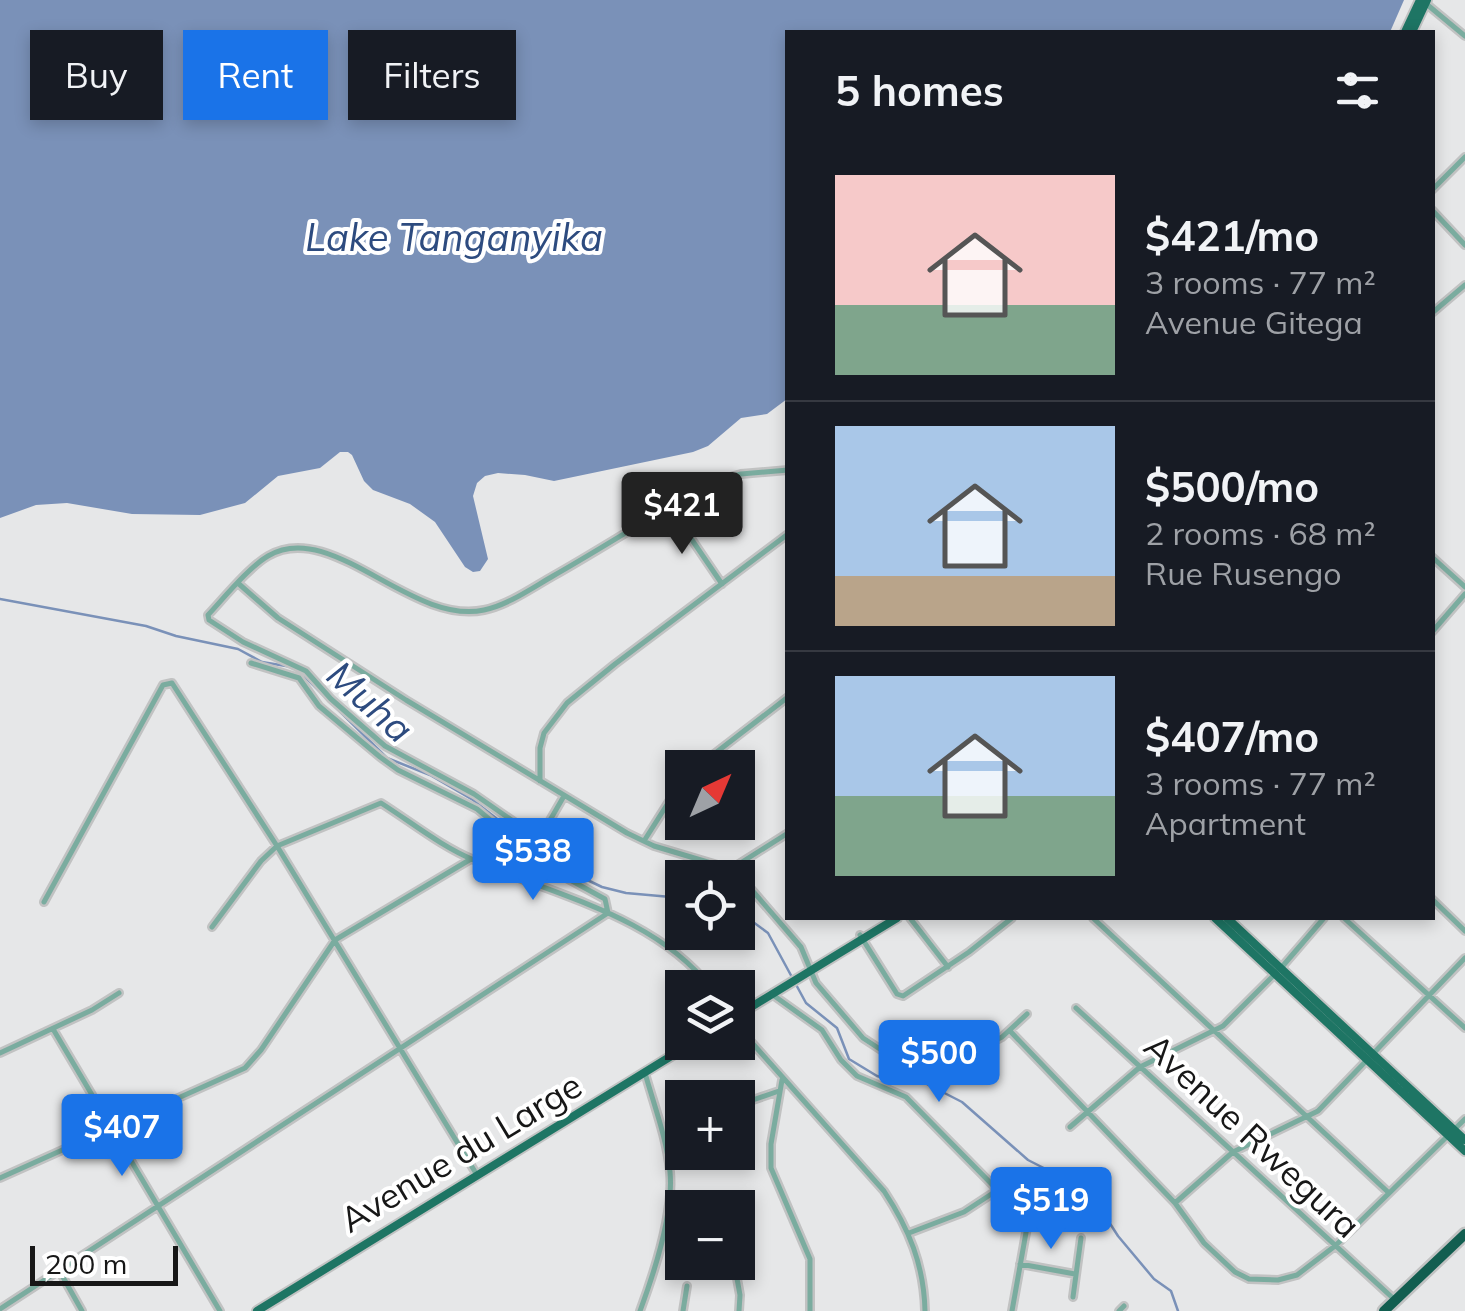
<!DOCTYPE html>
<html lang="en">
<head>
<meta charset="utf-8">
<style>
	body { margin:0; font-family:Mulish,sans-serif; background:#242831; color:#f1f3f6; height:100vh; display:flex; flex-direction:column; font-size:38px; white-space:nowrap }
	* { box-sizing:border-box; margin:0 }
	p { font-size:32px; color:#9ea1a6 }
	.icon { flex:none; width:55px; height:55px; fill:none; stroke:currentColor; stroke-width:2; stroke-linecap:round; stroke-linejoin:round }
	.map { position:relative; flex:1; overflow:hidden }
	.panel { position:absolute; left:785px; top:30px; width:650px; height:890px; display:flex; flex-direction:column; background:#171b24; border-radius:0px; box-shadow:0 5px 15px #0003 }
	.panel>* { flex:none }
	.hud { position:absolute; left:30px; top:30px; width:605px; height:90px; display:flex; gap:20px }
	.needle { width:65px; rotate:44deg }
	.buttons { position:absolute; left:665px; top:750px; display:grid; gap:20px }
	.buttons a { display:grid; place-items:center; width:90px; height:90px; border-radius:0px; background:#171b24; box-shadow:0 5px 15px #0003; font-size:50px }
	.scale { position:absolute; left:30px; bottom:25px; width:148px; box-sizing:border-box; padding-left:10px; border:5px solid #171717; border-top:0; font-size:28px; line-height:35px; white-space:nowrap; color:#171717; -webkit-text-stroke:8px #fff; paint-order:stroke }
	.price { position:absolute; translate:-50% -85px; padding:0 22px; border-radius:10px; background:#1a73e8; color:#fff; font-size:32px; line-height:65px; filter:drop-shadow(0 2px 5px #0008) }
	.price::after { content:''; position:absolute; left:50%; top:60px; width:30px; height:22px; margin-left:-15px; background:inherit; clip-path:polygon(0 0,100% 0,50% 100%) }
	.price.selected { background:#222; color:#fff }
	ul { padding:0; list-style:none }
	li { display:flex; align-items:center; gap:30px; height:250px; padding:0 50px }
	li+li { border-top:2px solid #363941 }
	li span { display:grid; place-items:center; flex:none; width:280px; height:200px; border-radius:0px; color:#555 }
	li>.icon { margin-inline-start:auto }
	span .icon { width:120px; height:120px; fill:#fffc; stroke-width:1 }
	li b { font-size:42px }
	h2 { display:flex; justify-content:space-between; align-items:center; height:120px; padding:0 50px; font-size:42px }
	.chip { padding:0 35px; border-radius:0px; background:#171b24; box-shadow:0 5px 15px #0003; font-size:35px; line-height:90px }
	.chip.selected { background:#1a73e8; color:#fff }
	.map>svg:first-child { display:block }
	.water { fill:#7a91b8 }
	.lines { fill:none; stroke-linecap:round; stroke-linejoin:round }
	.stream { stroke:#7a91b8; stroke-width:2.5 }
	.minor-casing { stroke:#c1c2c2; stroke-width:10 }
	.major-casing { stroke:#c1c2c2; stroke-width:12 }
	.highway-casing { stroke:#c1c2c2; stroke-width:15 }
	.minor { stroke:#7aac9f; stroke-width:5 }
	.major { stroke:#1e7564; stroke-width:8 }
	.highway { stroke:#125e50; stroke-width:10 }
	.labels { text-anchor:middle; stroke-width:8; stroke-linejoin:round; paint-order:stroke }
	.street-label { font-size:35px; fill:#171717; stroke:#fff }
	.water-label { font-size:38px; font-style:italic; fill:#2d4b7f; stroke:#fff }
</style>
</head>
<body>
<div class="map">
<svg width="1465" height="1311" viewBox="0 0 1465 1311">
	<rect width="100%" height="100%" fill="#e6e7e8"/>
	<path class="water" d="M0,0h1404l-14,32h-602l-1,367 -20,15 -26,4 -33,28 -15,6 -139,29 -29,-6 -27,-2 -13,3 -8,7 -4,13 15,63 -8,12 -7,1 -8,-5 -30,-45 -25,-18 -37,-14 -9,-9 -12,-26 -4,-3h-8l-20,16 -42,8 -33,27 -45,12 -68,-1 -65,-11 -31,2 -36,13z"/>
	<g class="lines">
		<path class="stream" d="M0,599l146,27 30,10 62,13 24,13 30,5
			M299,671l88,87 43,17 43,25 83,65 46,22 24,6 56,5
			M738,911l30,22 38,70 31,25 12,31 28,17 24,7 20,-2 41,21 66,58 51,26 21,22 18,28 36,43 17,12 7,20"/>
		<defs>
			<path id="minor" d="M1424,2l41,34
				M1432,190l33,-33
				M1432,210l33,35
				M1432,313l33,-28
				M671,509l51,75
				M1432,557l33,30
				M239,584l39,34 128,82 221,133 27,13 77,23 8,6 62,72 15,36 47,55 29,19 25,10 23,2 62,-32 25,-23
				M1432,632l33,-38
				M251,663l48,15 20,28 61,51 18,13 79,39 73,60 55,30 3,14
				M696,768l92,-71
				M540,781v-33l4,-15 23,-30 48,-39 173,-130
				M564,796l-22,38 -6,3 -62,-43 -89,-48 -54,-47 -25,-28 -63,-29 -34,-22 -1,-5c15,-16 41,-48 60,-59 63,-38 143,70 216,54 24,-5 48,-22 69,-34 55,-31 110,-68 166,-96l22,-6 47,-4
				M644,841l38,-60
				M731,869l57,-36
				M1432,899l33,32
				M44,902l119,-217 9,-2 105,163 104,-43c30,19 61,44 93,57 82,36 180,55 237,128
				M910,918l38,49
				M1093,918l296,275
				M1344,918l121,110
				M212,927l49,-66 16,-15 200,329
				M860,935l37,59 6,2 66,-44 43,-34
				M773,995l49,35 19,30 16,16 49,21 118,120 3,10 -15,84
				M1076,1008l319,292
				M738,1027l146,164c25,38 40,74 41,120
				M53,1029l167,282
				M1010,1031l165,172 29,40 31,29 14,7 29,1 19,-5 38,-29 130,-127
				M0,1053l92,-43 27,-17
				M782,1080l-11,64v24l39,91v52
				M738,1105l41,-14
				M1070,1127l70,-60 83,-41 58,-58 43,-50
				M0,1178l245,-110 16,-18 74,-110 136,-81
				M1175,1203l58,-51 85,-41 147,-153
				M909,1233l55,-21 32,-21
				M734,1262l6,33 -1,16
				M1020,1264l55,10
				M59,1270l23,41
				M1073,1297l8,-59
				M0,1309l608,-396
				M640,1311c14,-38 34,-97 30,-139 -3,-33 -16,-67 -25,-99
				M683,1311l4,-25
				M1119,1311l5,-5"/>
			<path id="major" d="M1405,32l15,-32
				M1412,32l15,-32
				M1215,918l250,233
				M1227,918l238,222
				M738,1015l159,-97
				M257,1311l437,-269"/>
			<path id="highway" d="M1384,1311l81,-77"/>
		</defs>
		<use href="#minor" class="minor-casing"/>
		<use href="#major" class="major-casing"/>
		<use href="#highway" class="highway-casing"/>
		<use href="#minor" class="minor"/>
		<use href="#major" class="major"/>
		<use href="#highway" class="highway"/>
	</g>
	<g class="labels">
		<g class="street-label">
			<text transform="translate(1252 1136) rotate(43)" y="12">Avenue Rwegura</text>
			<text transform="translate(461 1153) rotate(-31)" y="12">Avenue du Large</text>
		</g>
		<g class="water-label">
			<text x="454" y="251">Lake Tanganyika</text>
			<text transform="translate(370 702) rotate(42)" y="13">Muha</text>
		</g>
	</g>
</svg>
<div class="buttons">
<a><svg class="needle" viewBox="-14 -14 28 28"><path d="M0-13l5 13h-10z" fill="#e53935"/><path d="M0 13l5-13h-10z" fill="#9ea1a6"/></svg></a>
<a><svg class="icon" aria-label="locate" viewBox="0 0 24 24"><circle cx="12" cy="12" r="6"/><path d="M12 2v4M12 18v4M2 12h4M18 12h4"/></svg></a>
<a><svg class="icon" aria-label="layers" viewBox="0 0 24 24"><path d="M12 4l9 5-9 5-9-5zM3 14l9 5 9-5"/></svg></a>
<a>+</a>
<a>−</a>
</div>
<div class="scale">200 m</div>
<b class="price selected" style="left:682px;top:557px">$421</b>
<b class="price" style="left:533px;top:903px">$538</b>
<b class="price" style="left:939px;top:1105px">$500</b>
<b class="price" style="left:122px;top:1179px">$407</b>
<b class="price" style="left:1051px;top:1252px">$519</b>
<div class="hud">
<a class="chip">Buy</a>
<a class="chip selected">Rent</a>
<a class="chip">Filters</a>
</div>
<section class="panel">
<h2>5 homes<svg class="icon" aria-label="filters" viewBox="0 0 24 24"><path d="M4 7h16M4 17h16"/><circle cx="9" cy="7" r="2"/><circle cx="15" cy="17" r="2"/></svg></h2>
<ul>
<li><span style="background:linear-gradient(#f6c9c9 65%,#7fa58c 0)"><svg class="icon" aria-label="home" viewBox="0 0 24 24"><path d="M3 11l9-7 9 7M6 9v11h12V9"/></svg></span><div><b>$421/mo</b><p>3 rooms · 77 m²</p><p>Avenue Gitega</p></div></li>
<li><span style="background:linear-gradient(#a9c7e8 75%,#b9a48a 0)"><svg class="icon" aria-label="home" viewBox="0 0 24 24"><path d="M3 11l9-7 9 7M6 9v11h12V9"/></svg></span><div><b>$500/mo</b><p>2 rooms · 68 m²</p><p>Rue Rusengo</p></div></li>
<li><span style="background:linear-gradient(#a9c7e8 60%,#7fa58c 0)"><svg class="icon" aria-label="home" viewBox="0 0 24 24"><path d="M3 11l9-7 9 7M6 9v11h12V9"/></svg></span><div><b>$407/mo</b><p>3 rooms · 77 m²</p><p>Apartment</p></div></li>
</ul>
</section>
</div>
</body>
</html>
